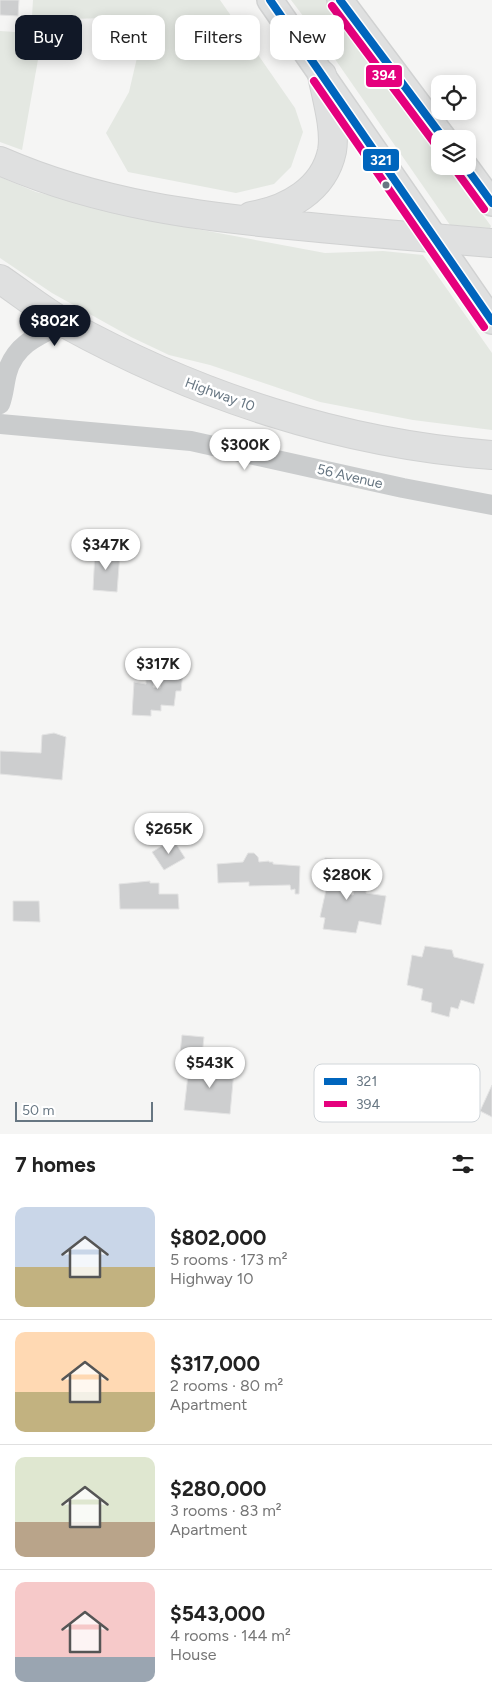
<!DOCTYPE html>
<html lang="en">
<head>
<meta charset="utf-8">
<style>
	body { margin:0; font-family:Figtree,sans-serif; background:#f2f2f2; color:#222; height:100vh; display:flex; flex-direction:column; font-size:19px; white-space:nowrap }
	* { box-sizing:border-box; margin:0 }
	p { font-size:16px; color:#767676 }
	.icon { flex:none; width:28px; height:28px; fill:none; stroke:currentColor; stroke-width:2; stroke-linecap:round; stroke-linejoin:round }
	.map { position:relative; height:1134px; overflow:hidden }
	.sheet { display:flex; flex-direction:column; background:#fff; flex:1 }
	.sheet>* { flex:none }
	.banner { position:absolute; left:15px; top:15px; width:462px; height:45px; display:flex; gap:10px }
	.buttons { position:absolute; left:431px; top:75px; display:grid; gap:10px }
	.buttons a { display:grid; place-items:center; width:45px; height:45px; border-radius:10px; background:#fff; box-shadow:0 2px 12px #0003; font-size:25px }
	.scale { position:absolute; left:15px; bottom:12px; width:138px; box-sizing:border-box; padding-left:5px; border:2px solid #677682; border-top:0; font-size:14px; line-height:18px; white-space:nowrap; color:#677682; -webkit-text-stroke:4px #fff; paint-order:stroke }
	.price { position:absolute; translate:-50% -42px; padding:0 11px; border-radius:18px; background:#fff; color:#222; font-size:16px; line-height:32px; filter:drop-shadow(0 1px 2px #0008) }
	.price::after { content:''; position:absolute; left:50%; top:30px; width:15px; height:11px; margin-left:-8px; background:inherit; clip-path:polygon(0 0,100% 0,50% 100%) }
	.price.selected { background:#111827; color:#fff }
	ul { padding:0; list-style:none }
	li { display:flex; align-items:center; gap:15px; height:125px; padding:0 15px }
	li+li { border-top:1px solid #e0e0e0 }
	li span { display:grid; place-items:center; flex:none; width:140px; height:100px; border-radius:10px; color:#555 }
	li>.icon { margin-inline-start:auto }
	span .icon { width:60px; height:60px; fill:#fffc; stroke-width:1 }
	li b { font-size:21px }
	h2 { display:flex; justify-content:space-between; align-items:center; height:60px; padding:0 15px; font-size:21px }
	.pill { padding:0 18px; border-radius:10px; background:#fff; box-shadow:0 2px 12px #0003; font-size:18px; line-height:45px }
	.pill.selected { background:#111827; color:#fff }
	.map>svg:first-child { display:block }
	.green { fill:#e4e8e2 }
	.building { fill:#cdcecf; stroke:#e4e4e4 }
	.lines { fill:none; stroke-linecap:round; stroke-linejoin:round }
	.major-casing { stroke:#d1d2d2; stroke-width:28 }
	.highway-casing { stroke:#d1d2d2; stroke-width:30 }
	.minor { stroke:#cacccd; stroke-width:20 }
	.major { stroke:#dfe0e0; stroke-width:25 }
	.highway { stroke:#dfe0e0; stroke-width:28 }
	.bus-1-casing { stroke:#fff; stroke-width:11 }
	.bus-2-casing { stroke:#fff; stroke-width:11 }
	.bus-1 { stroke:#0065bd; stroke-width:8 }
	.bus-2 { stroke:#e5007d; stroke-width:8 }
	.bus-dot { fill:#677682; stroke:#fff; stroke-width:2 }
	.labels { text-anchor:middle; stroke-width:5; stroke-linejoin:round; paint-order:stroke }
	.street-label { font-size:14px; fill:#677682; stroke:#fff }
	.key { fill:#fff; stroke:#d1d6da; stroke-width:1 }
	.key-label { font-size:14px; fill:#677682 }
	.line-badge { stroke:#fff; stroke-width:2 }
	.badge-label { font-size:14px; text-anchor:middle; font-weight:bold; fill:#fff }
</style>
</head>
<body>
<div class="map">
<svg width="492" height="1134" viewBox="0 0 492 1134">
	<rect width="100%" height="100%" fill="#f5f5f4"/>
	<path class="green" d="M33,0h187l75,108 8,24 -12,35 -17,17 -38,9 -108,-21 -22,-39 23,-41 10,-43 -29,-31 -44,1 -27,35 -17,96 -22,-8v-111l31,2z
		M291,0h35l114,156v10h7l44,60 -1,2 -40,-3 -122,-176z
		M0,177l36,15 123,30 166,31 58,-2 40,4 69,98v77l-79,-10 -93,-18 -110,-37 -41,-10 -38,-18 -79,-44 -52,-35z"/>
	<path class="building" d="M0,0h19l-1,16 -18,-1z
		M95,551l25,2 -3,39 -24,-2z
		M162,660l22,2 -3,29h-5l-2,15 -13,-1v6l-10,-1v6l-19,-1 2,-33 12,2v-4h8l-1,7 7,1z
		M54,733l12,4 -4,43 -62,-6v-23l41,2 1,-18z
		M173,839l12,19 -21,12 -12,-18z
		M248,853h6l4,4 1,5 10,-1v1h4v2l27,2 -1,28h-4v-5l-4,1 -1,-5 -41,1v-4l-31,1 -1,-19 26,-2z
		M325,858l22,3 -5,32 11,2 3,-12 11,2 -1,8 20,3 -5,29 -22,-4 -3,12 -33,-4 2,-11 -5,-1 6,-27 -7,-2z
		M150,881v2h9v11h19l1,15h-59l-1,-25z
		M13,901h26l1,21 -27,-1z
		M425,946l27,4 2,7 30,7 -10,40 -13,-4 -3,9 -7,-2 -2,10 -18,-5 1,-9 -11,-3 2,-11 -16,-4 5,-30 10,2z
		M182,1035l22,2 -2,19 -22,-3z
		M200,1060l20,2v7l14,2 -4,43 -46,-4 4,-35 11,1z
		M492,1085v32l-12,-6z"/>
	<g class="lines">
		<defs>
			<path id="major" d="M270,0l222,321
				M340,0l104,139
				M465,166l27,37"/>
			<path id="highway" d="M0,161c101,44 202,56 310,66 61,6 121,11 182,16
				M251,216c36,-6 73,-26 81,-65 4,-22 -6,-55 -10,-76
				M0,279c22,15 43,32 66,45 131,72 276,120 426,131"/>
		</defs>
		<use href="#major" class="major-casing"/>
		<use href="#highway" class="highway-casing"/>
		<path class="minor" d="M0,404c4,-10 4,-20 7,-31 8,-29 32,-38 57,-50
			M0,424l191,17 212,47 89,17"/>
		<use href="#major" class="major"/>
		<use href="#highway" class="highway"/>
		<defs>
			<path id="bus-1" d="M270,0l222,321
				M340,0l104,139
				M465,166l27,37"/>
			<path id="bus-2" d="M332,6l104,139
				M314,81l170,246
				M457,172l27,37"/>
		</defs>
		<use href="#bus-1" class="bus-1-casing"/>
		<use href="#bus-2" class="bus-2-casing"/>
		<use href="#bus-1" class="bus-1"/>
		<use href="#bus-2" class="bus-2"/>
	</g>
	<circle class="bus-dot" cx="386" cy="185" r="4.5"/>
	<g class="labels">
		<g class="street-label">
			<text transform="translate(220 394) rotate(20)" y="5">Highway 10</text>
			<text transform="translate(350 476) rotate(13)" y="5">56 Avenue</text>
		</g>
	</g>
	<rect x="314" y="1064" width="166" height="58" rx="8" class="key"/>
	<rect x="324" y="1078" width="23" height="7" fill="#0065bd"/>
	<rect x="324" y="1101" width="23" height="6" fill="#e5007d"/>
	<g class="key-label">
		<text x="356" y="1086">321</text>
		<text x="356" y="1109">394</text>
	</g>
	<g class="line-badge">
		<rect x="365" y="64" width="38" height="24" rx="5" fill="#e5007d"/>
		<rect x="362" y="148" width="38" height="24" rx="5" fill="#0065bd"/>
	</g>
	<g class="badge-label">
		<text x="384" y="80">394</text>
		<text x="381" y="165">321</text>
	</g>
</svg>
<div class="buttons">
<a><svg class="icon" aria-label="locate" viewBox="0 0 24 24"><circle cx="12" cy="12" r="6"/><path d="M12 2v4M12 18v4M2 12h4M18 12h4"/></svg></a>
<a><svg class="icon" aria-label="layers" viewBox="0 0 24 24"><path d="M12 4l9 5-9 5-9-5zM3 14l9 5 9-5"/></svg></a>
</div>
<div class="scale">50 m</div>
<b class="price selected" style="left:55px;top:347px">$802K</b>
<b class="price" style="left:245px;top:471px">$300K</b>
<b class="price" style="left:106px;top:571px">$347K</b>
<b class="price" style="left:158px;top:690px">$317K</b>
<b class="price" style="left:169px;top:855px">$265K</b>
<b class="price" style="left:347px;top:901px">$280K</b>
<b class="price" style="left:210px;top:1089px">$543K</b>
<div class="banner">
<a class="pill selected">Buy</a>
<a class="pill">Rent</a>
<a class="pill">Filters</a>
<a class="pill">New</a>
</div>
</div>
<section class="sheet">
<h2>7 homes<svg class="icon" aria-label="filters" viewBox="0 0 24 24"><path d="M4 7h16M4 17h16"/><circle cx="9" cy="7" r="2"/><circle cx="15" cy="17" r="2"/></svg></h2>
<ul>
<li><span style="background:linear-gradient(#c9d6e8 60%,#c2b280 0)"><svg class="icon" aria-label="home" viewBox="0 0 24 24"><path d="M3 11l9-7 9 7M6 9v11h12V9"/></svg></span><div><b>$802,000</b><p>5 rooms · 173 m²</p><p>Highway 10</p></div></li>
<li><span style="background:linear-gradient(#ffd9b3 60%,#c2b280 0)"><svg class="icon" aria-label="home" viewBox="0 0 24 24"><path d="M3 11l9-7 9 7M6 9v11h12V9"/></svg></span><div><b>$317,000</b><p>2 rooms · 80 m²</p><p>Apartment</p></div></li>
<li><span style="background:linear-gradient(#dfe7d0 65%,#b9a48a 0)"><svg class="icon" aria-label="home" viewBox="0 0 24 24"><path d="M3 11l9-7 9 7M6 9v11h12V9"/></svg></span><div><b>$280,000</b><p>3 rooms · 83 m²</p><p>Apartment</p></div></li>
<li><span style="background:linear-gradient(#f6c9c9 75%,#9aa5b1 0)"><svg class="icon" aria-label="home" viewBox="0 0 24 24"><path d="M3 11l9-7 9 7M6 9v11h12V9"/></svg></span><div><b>$543,000</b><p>4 rooms · 144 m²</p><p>House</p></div></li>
</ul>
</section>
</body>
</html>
